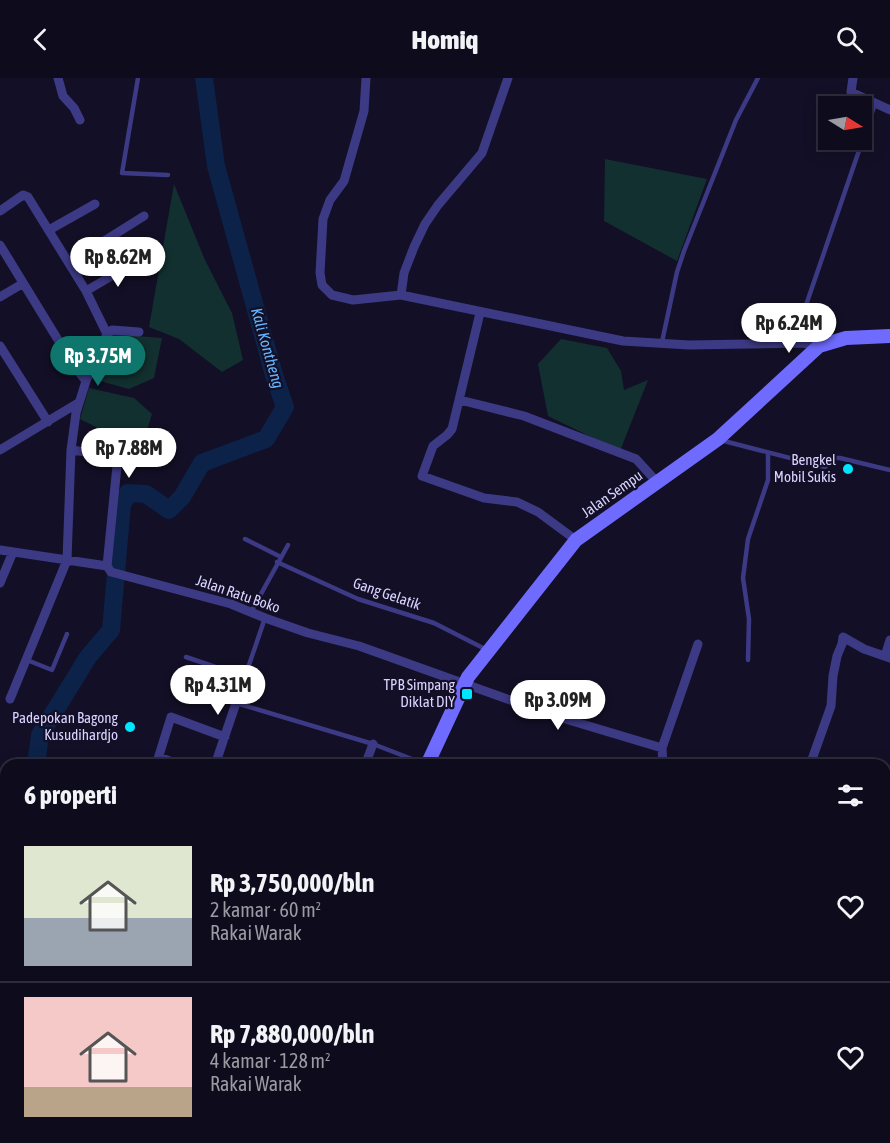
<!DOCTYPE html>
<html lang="id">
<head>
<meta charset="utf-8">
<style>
	body { margin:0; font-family:"Asap Condensed",sans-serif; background:#171425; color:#f1f3f6; height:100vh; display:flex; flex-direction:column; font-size:22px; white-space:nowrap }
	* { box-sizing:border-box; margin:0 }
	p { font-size:20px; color:#9b9ba3 }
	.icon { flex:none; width:33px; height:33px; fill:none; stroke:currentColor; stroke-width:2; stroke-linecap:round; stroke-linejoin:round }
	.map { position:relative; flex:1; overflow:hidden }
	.sheet { position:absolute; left:0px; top:681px; width:891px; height:384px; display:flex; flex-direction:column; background:#0e0b1c; border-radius:18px 18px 0 0; box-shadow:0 3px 15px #0003,0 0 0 2px #2e2b3b }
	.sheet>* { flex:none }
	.needle { width:39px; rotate:101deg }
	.tools { position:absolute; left:818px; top:18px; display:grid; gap:12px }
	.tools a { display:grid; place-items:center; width:54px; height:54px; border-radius:0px; background:#0e0b1c; box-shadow:0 3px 15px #0003,0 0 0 2px #2e2b3b; font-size:30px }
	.price { position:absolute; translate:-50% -51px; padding:0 14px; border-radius:21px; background:#fff; color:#222; font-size:20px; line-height:39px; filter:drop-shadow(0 2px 3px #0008) }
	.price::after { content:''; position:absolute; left:50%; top:36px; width:18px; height:14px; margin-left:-9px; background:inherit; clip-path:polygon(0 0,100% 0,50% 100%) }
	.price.on { background:#0f766e; color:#fff }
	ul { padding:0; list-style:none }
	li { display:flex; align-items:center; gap:18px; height:150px; padding:0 24px }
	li+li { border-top:2px solid #2e2b3b }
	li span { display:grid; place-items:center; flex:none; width:168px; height:120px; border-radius:0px; color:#555 }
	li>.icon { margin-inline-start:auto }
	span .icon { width:72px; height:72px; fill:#fffc; stroke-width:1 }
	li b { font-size:26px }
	h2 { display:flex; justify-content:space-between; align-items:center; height:72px; padding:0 24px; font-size:26px }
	header { display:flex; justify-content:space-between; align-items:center; height:78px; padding:0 24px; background:#0e0b1c; font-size:27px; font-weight:800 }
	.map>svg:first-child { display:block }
	.green { fill:#12302f }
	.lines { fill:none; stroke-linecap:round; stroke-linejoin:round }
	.river { stroke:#0c2248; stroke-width:18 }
	.lane { stroke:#3d3a85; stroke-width:4.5 }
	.street { stroke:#3d3a85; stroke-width:9 }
	.secondary { stroke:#6f6bff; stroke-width:14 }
	.poi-dot { fill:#00e5ff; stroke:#130f26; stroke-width:2 }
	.labels { text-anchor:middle; stroke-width:4.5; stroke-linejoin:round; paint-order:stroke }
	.poi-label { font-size:15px; fill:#d9d4ff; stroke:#130f26; text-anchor:end }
	.street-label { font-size:15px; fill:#d9d4ff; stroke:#130f26 }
	.water-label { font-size:16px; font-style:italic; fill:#62b6ff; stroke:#130f26 }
</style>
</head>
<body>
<header><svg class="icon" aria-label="back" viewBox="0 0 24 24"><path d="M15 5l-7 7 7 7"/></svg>Homiq<svg class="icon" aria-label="search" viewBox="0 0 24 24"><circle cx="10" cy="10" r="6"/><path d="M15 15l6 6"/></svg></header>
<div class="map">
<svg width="890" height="1065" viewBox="0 0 890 1065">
	<rect width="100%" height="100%" fill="#130f26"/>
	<path class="green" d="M605,81l102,20 -30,82 -73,-40z
		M174,106l31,76 27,53 11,47 -21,12 -43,-33 -30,-12z
		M111,256l51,4 -8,40 -25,11 -36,-10z
		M561,261l46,9 14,23 3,19 24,-10 -28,71 -72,-35 -10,-52z
		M89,310l45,10 18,16 -12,40 -22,-7c-8,-14 -24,-21 -38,-28z"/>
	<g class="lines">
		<path class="river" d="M36,687l4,-30 48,-78 23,-27 11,-125 6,-12 18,1 23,16 13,-13 20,-34 64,-24 19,-32 -11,-32 -58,-209 -12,-88
			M0,923l6,-12"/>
		<path class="lane" d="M138,0l-16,95 46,2
			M662,264l15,-70 7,-21 52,-131 22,-42
			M793,265l82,-239
			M720,362l105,27 8,-9h7l50,12
			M245,461l36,18
			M277,484l81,37 76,24 53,27
			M251,534l37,-67
			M265,540l-29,85 137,41 52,20
			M186,579l59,20
			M27,582l25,10 15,-36
			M748,582l1,-41 -6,-41 5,-39 20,-59v-27
			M0,992l6,1
			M208,1059l15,6
			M635,1065l1,-6"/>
		<path class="street" d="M58,0l5,18 11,12 6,12
			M366,0l-2,33 -20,70 -14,19 -7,19 -3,54 2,12 10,10 21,5 48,-5 222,46 66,4 114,-2 16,3
			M853,0l-2,14 39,18
			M0,133l23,-16 5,2 58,94 21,43 -21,47
			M49,152l46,-26
			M0,167l74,121 12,15 -10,32 -5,37 -4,110 -57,139
			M69,185l75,-47
			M86,213l49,-29
			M401,217l3,-22 10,-26 11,-23 13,-19 44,-52 26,-75
			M0,219l22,-13
			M480,235l-28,116 -5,6 -14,11 -11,30 62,22 33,4 21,10 38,28
			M107,256l5,-4 27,2
			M0,268l48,76
			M460,322l64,16 112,43 21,23
			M0,372l78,-47
			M71,372l47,6 -11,110
			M0,472l107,16 4,6 120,32 34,14 43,15 51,13 193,69 110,33
			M0,505l13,-31
			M885,578l5,-16
			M159,679l21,8
			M156,687l15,-48 54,20
			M215,687l21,-62
			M365,687l8,-21
			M663,687l-1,-17 36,-104
			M810,687l21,-59 2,-30 4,-20 5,-12 1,-7 21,12 26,9
			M885,752l5,3
			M885,852l5,2
			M866,1059l12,6
			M165,1065l3,-6
			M460,1065l1,-6
			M550,1065l1,-6"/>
		<path class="secondary" d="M427,687l41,-88 108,-137 142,-101 101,-93 27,-8 44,-2
			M279,1065l2,-6"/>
	</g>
	<g class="poi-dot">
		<circle cx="848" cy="391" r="6"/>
		<rect x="461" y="610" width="12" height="12" rx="3"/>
		<circle cx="130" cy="649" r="6"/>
	</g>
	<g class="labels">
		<g class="poi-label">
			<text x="836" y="387">Bengkel<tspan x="836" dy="17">Mobil Sukis</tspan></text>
			<text x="455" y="612">TPB Simpang<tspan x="455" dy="17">Diklat DIY</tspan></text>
			<text x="118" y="645">Padepokan Bagong<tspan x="118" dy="17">Kusudihardjo</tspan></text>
		</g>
		<g class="street-label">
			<text transform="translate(612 416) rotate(-35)" y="5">Jalan Sempu</text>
			<text transform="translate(238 516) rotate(19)" y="5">Jalan Ratu Boko</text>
			<text transform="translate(387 516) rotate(19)" y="5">Gang Gelatik</text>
		</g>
		<g class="water-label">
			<text transform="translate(268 270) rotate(74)" y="6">Kali Kontheng</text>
		</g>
	</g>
</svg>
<div class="tools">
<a><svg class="needle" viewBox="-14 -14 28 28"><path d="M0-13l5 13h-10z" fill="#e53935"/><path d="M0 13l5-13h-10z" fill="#9b9ba3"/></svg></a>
</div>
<b class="price" style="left:118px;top:210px">Rp 8.62M</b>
<b class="price" style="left:789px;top:276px">Rp 6.24M</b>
<b class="price on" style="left:98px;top:309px">Rp 3.75M</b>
<b class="price" style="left:129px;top:401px">Rp 7.88M</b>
<b class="price" style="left:218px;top:638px">Rp 4.31M</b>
<b class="price" style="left:558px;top:653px">Rp 3.09M</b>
<section class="sheet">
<h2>6 properti<svg class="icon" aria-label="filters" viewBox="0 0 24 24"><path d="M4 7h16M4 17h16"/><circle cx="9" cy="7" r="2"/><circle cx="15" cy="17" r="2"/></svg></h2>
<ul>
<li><span style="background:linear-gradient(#dfe7d0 60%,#9aa5b1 0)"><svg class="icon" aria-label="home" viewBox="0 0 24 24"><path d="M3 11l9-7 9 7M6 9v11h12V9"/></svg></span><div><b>Rp 3,750,000/bln</b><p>2 kamar · 60 m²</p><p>Rakai Warak</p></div><svg class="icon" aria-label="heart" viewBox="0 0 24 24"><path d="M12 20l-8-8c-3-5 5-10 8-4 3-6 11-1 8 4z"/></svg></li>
<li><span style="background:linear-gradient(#f6c9c9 75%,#b9a48a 0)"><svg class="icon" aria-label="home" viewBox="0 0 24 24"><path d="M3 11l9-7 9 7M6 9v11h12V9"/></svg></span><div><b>Rp 7,880,000/bln</b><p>4 kamar · 128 m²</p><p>Rakai Warak</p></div><svg class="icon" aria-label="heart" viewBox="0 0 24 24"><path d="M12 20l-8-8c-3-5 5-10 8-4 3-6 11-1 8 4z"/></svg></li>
</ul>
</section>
</div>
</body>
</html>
